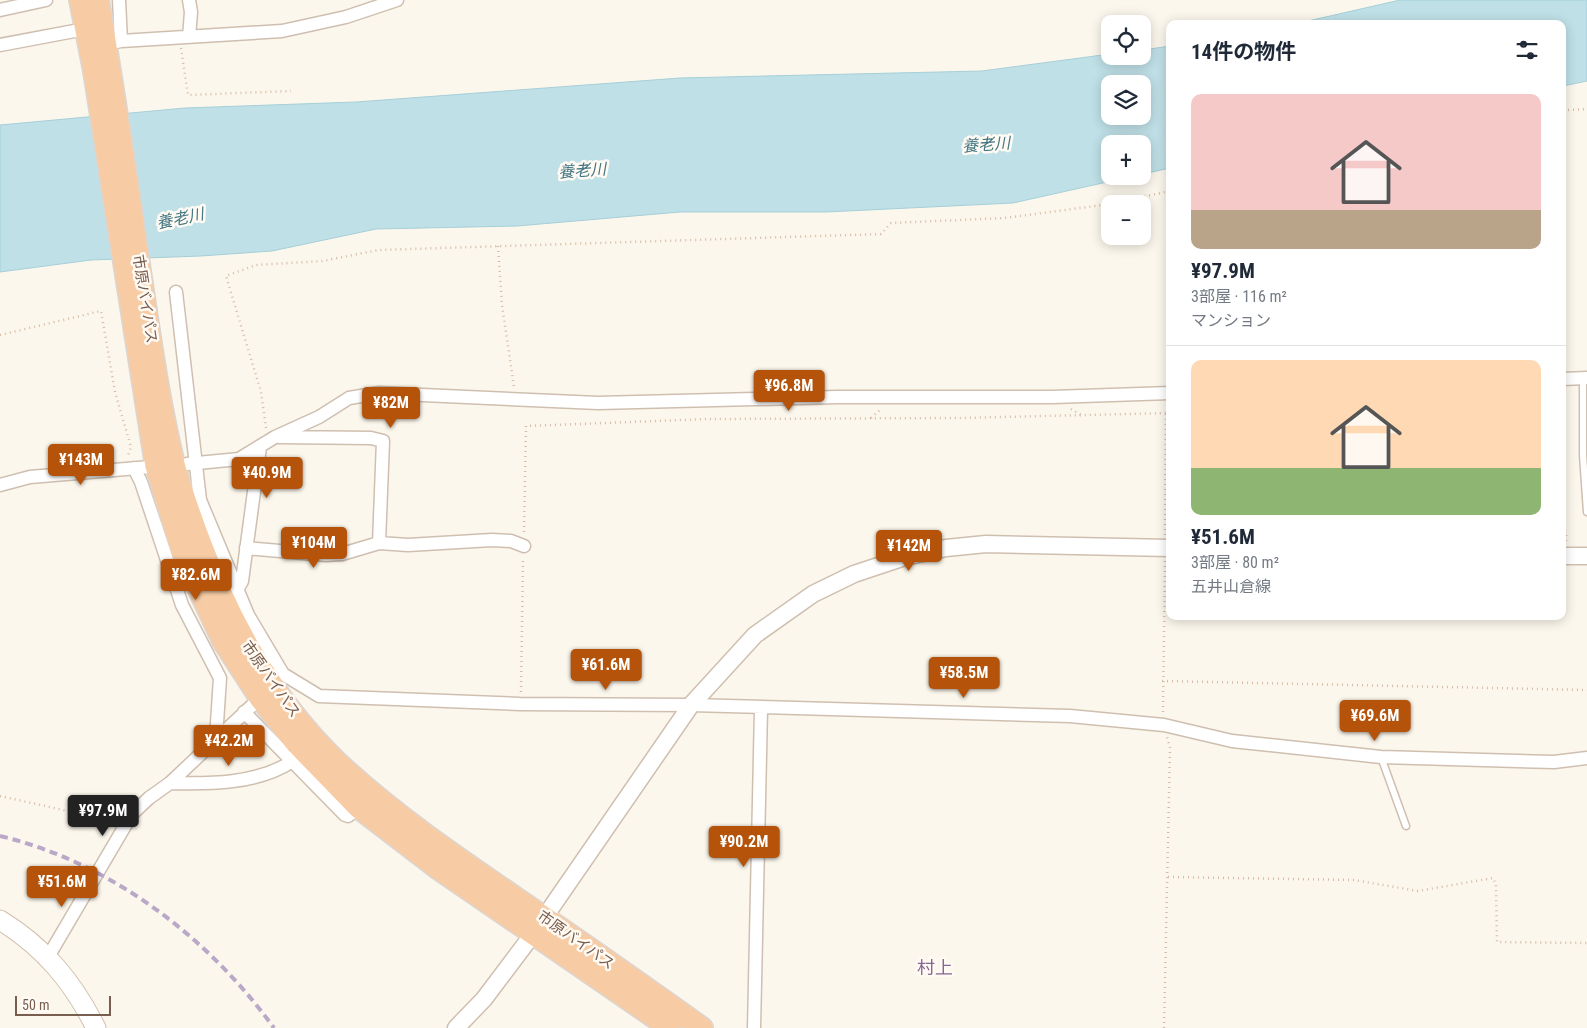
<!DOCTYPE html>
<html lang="ja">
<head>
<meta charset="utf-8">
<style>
	body { margin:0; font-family:"Roboto Condensed","Noto Sans JP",sans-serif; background:#f2f2f3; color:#1f2937; height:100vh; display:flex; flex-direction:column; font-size:19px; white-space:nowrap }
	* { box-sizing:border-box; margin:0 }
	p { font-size:16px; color:#747a83 }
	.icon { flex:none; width:28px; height:28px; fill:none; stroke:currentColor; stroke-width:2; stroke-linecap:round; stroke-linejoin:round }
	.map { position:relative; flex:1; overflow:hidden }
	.drawer { position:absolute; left:1166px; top:20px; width:400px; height:600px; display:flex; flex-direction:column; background:#fff; border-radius:10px; box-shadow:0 2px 12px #0003 }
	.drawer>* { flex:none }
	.controls { position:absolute; left:1101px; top:15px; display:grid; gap:10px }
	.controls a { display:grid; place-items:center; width:50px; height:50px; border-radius:10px; background:#fff; box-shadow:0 2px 12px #0003; font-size:25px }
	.scale { position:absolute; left:15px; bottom:12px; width:96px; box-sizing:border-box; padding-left:5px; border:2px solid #785e4e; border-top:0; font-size:14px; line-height:18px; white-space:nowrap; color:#785e4e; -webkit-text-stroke:4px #fffaf3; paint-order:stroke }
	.price { position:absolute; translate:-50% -42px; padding:0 11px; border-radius:5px; background:#b45309; color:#fff; font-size:16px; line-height:32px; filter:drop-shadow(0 1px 2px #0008) }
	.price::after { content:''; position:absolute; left:50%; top:30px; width:15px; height:11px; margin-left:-8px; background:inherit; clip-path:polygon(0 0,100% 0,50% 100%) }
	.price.active { background:#222; color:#fff }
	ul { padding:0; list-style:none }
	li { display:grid; align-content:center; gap:10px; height:265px; padding:0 25px }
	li+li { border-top:1px solid #e0e1e3 }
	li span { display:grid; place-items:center; height:155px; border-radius:10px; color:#555 }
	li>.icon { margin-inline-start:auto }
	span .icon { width:90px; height:90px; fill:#fffc; stroke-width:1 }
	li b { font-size:21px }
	h2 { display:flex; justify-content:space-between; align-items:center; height:60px; padding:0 25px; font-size:21px }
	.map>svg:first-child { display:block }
	.water { fill:#bfe0e7; stroke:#a6cfd8; fill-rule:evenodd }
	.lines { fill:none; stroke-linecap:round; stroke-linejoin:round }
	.service-casing { stroke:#cfbfb0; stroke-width:9 }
	.minor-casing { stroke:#cfbfb0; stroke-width:15 }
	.tertiary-casing { stroke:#cfbfb0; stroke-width:19 }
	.secondary-casing { stroke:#d2c0ae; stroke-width:21 }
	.trunk-casing { stroke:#dcd5d1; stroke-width:24 }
	.path { stroke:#d7bba6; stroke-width:2.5; stroke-dasharray:1 4; stroke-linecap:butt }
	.service { stroke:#fff; stroke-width:6 }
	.minor { stroke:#fff; stroke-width:12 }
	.tertiary { stroke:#fff; stroke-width:16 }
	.secondary { stroke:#fff; stroke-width:19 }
	.trunk { stroke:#f7cca5; stroke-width:21 }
	.rail { stroke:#baa8c8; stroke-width:4; stroke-dasharray:8 5; stroke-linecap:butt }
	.labels { text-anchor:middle; stroke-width:5; stroke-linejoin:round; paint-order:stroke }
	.street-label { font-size:15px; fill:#785e4e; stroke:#fffaf3 }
	.water-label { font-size:16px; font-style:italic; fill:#447783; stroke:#fffaf3 }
	.quarter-label { font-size:18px; fill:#866693; stroke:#fffaf3 }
</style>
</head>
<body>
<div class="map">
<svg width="1587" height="1028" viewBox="0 0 1587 1028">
	<rect width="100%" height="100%" fill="#fcf7ec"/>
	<path class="water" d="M1400,0h187v81l-24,5 -1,-62h-267z
		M1170,46v122l-27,6 -1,-30h-32v32h24l-121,27 -187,9h-146l-163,14 -141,3 -104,22 -71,5 -110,4 -91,12v-147l185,-17 171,-6 324,-24 302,-7 128,-17v2h32l1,-6zM1110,84h32v32h-32z"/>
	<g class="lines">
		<defs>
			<path id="service" d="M1583,378v77l4,57
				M1381,757l25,69"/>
			<path id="minor" d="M119,0l2,41
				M189,0l2,12 -2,25
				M0,10l46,-10
				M106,44l15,-3 161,-10 64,-14 51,-17
				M0,45l85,-16
				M176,292l24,208 48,115 35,59 36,22 201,8 171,1 379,11 94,9 68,16 149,16 173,5 33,-4
				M1562,379l25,-1
				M279,437l92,1 12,3 -4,102
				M187,464l52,-5 36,-22 44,-20 30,-19 30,-5 219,10 239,-6h216l117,-4
				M134,468l7,14 41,123 38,73 -4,60
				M0,485l30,-8 132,-11
				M246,548l80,7 16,-1 37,-11 29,2 84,-5 19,1 13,5
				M237,590l5,-9 18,-134
				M244,712l101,103 3,1 11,-8
				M170,783c40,1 87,1 121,-21
				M48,957l84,-143 17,-16 21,-15 90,-85
				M754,1028l7,-319"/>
			<path id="tertiary" d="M1562,556h25
				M456,1028l28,-29 49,-65 158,-229 64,-70 58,-41 41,-20 51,-17 41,-9 40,-4 184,4"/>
			<path id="secondary" d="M0,920c44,27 73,62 96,108"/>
			<path id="trunk" d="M80,0l14,71 62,395 28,92 39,83 37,57 36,45 63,65 77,59 234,161
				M98,0c15,84 27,167 39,251 11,71 20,144 37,213 6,23 14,45 22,67 31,87 74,166 141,231 64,60 137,107 208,156 53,36 105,73 157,110"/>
		</defs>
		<use href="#service" class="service-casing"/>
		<use href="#minor" class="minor-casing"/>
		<use href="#tertiary" class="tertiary-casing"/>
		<use href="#secondary" class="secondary-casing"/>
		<use href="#trunk" class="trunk-casing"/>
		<path class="path" d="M181,48l7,47 103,-4
			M1568,110l19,-1
			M1110,204l60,-13
			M498,246l4,59 12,82
			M0,335l101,-24 14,81 16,55 -4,11
			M1071,409l10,6
			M871,418l9,-8
			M266,428l-5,-36 -35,-116 30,-11 66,-4 57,-11 502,-16 10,-11 114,-5 105,-14
			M524,532l2,-106 182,-7 253,-1 209,-5
			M1562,532l4,3v7
			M1165,535l1,-122
			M1162,681l425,9
			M521,692l2,-134
			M1163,712l2,-152
			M0,796l81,18 37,-1
			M1168,877l186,3 64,11 75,-13 3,7 1,57 90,1
			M1164,1028l6,-280 -3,-11"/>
		<use href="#service" class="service"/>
		<use href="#minor" class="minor"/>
		<use href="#tertiary" class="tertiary"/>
		<use href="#secondary" class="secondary"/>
		<use href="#trunk" class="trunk"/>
		<path class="rail" d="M0,836c110,26 208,101 274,192"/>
	</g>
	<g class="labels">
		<g class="street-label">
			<text transform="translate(145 299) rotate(81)" y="5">市原バイパス</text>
			<text transform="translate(271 679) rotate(55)" y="5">市原バイパス</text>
			<text transform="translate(576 940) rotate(35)" y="5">市原バイパス</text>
		</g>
		<g class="water-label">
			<text transform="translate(986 144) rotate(-4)" y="6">養老川</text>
			<text transform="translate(582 170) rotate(-4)" y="6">養老川</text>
			<text transform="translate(180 218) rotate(-12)" y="6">養老川</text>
		</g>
		<g class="quarter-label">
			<text x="935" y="974">村上</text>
		</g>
	</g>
</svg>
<div class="controls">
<a><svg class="icon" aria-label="locate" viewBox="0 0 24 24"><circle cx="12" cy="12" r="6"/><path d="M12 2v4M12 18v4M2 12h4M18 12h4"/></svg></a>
<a><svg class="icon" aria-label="layers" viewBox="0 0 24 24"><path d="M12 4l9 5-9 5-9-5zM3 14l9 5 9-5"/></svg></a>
<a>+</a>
<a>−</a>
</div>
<div class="scale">50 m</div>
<b class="price" style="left:789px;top:412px">¥96.8M</b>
<b class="price" style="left:391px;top:429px">¥82M</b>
<b class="price" style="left:81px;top:486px">¥143M</b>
<b class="price" style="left:267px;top:499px">¥40.9M</b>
<b class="price" style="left:314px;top:569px">¥104M</b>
<b class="price" style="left:909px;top:572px">¥142M</b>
<b class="price" style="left:196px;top:601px">¥82.6M</b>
<b class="price" style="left:606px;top:691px">¥61.6M</b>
<b class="price" style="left:964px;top:699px">¥58.5M</b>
<b class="price" style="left:1375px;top:742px">¥69.6M</b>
<b class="price" style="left:229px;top:767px">¥42.2M</b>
<b class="price active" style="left:103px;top:837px">¥97.9M</b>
<b class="price" style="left:744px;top:868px">¥90.2M</b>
<b class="price" style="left:62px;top:908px">¥51.6M</b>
<section class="drawer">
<h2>14件の物件<svg class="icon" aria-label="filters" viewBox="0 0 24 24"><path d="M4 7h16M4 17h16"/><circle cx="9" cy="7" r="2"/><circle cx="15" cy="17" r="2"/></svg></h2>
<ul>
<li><span style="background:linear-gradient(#f6c9c9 75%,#b9a48a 0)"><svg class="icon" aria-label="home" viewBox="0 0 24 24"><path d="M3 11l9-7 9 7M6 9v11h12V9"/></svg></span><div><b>¥97.9M</b><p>3部屋 · 116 m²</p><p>マンション</p></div></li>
<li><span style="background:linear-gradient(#ffd9b3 70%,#8fb573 0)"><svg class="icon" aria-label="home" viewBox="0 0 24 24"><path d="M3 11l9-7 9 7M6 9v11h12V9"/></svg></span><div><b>¥51.6M</b><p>3部屋 · 80 m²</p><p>五井山倉線</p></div></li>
</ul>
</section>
</div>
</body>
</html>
